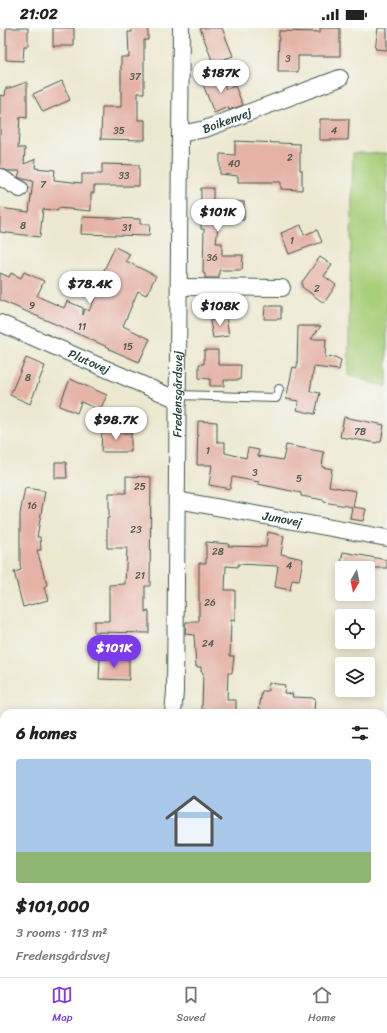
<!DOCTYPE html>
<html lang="en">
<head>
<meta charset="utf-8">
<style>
	body { margin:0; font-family:Sriracha,sans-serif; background:#f2f2f2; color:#222; height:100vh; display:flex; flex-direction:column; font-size:15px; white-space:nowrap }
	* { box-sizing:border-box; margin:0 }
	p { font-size:13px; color:#767676 }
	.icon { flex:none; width:22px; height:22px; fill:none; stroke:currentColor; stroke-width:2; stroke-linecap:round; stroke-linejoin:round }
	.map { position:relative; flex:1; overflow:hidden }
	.sheet { position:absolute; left:0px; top:681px; width:387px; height:268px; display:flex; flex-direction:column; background:#fff; border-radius:12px 12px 0 0; box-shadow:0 2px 10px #0003 }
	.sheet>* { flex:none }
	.needle { width:26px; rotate:189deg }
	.buttons { position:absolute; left:335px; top:533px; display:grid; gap:8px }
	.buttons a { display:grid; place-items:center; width:40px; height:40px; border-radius:4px; background:#fff; box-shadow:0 2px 10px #0003; font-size:20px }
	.price { position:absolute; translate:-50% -34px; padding:0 9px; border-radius:14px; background:#fff; color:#222; font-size:13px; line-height:26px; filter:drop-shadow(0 1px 2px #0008) }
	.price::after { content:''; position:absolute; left:50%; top:24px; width:12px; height:9px; margin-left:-6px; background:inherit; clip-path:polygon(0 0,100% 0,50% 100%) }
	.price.selected { background:#7c3aed; color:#fff }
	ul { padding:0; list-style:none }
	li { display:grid; align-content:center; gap:8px; height:212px; padding:0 16px }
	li+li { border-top:1px solid #e0e0e0 }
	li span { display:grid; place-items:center; height:124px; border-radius:4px; color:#555 }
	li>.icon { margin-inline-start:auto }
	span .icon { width:72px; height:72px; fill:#fffc; stroke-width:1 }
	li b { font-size:17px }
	h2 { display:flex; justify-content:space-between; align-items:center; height:48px; padding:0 16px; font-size:17px }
	.status { display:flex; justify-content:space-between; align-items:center; height:28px; padding:0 20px; background:#fff; direction:ltr }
	.status svg { height:11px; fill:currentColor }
	.tab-bar { display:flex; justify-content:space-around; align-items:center; height:56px; border-top:1px solid #e0e0e0; background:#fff; font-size:11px; color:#767676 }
	.tab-bar a { display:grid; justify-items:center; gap:2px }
	.tab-bar .selected { color:#7c3aed }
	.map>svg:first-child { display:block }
	.green { fill:#a7ce78; stroke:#638656 }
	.building { fill:#e5b2a6 }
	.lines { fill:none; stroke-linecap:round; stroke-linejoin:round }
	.service-casing { stroke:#3e574b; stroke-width:10 }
	.minor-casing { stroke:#3e574b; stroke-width:18 }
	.service { stroke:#fff; stroke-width:8 }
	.minor { stroke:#fff; stroke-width:16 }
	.labels { text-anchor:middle; stroke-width:3; stroke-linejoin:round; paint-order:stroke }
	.number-label { font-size:10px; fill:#505a50 }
	.street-label { font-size:12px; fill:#1f3d34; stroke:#f6f6f2 }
</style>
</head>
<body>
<div class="status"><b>21:02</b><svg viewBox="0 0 49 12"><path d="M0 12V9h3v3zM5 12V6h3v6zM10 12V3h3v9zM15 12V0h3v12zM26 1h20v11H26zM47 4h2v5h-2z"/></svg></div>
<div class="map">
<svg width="387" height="949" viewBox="0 0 387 949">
	<rect width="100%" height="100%" fill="#f6f6f2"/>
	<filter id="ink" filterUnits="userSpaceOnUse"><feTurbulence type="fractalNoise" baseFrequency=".025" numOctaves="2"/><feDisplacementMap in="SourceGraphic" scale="8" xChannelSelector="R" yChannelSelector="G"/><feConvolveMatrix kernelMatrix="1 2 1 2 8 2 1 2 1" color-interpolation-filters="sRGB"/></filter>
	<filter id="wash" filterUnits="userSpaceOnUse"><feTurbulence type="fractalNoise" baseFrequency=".012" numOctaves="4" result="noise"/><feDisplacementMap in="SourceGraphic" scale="16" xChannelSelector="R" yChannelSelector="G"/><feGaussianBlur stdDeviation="0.9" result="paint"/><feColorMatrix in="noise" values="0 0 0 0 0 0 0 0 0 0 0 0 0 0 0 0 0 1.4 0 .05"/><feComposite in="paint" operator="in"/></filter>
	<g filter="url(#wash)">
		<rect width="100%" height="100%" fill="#ece8d0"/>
		<path class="green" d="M353,125h34v234l-39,-12z"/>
		<g id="blocks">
			<path class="building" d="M6,0h22v18h-4l-1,15 -17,-1z
				M53,0h21v18h-21z
				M132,0h16v12h-4v53h-6v27h7v20l-44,-1 1,-32h19v-50h8l-1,-25h4z
				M200,0h22l11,28 -20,7z
				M320,0h20v28h-42v16h-20l1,-41 41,1z
				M378,0h9v22l-12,-1z
				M220,44l6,17 9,-3 8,19 -14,5 -1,-3 -14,6 -13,-34z
				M62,53l8,19 -27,12 -10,-18z
				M27,54v36l-7,-1 -2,31h7l-1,16 12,-5 -1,9 20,2 -1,10 28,3v-9h20v-10l37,1v21h-45v7h-3v18l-33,-3v3l-15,-2 -3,28 -40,-5v-24l29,4 4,-31 -10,-2 -5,-2 2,-6h-12l-8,-3v-73l5,1 1,-8h4z
				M320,91h29l-1,21h-28z
				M235,113l65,3v26h2v20l-21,-1v-7h-43v-6l-18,-2v-20l15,1z
				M201,160h12v13l31,1v18h-25l-3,23h6v12h21l-1,15h-23v8h-14v-4l-2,-1 1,-44h-3z
				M82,189l58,2v5h10l-1,12 -68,-2z
				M301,197l3,10 13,-5 5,12 -33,12 -8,-21z
				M115,219l15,7 -4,7 30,15 -10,19 -8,-4 -15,35 27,13 -11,23 -30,-13 1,-1 -110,-48v-27l9,4 2,-4 10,5 3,-6 20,9 -7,15 27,12 3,-7 16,7v7l2,-6 4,2 16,-36 -1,-5z
				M320,229l12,8 -8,11 12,9 -12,18 -22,-16v-5z
				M265,278h16v13h-17z
				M226,288l3,20 -16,2 -3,-17 3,-1v-3z
				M298,298h23l-10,13h15l-1,19 10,-1 6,3 -2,10 -25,-3 -4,24 10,2 -5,21 -18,-4 2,-9 -13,-2 7,-32 4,1z
				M204,322h14v15h23l-1,15h-16v6h-14v-7l-11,-1v-14h5z
				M26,330l19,8 -15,38 -20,-9z
				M70,351l37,16 -7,15 -19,-8 -4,11 -18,-7z
				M344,389l40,8 -3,17h-4v1l-37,-6z
				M198,393l19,1v20h8v11l21,5 2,-10 11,2 -1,6 25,4 3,-15 38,7 -2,15 10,2 -3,17 27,5 -3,16 13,2 -3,12 -13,-2 2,-12 -28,-5v-2l-23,-4v-3l-43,-9 1,-2 -27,-5 -2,12 -21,-4 3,-20h-15z
				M117,400v5h14v19h-30l1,-23z
				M55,434h11l1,16h-12z
				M126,448l25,1 -1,109h-5v26l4,-1v22l-55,-1v-11h15v-36l16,-1 2,-36h-20v-30h2v-25h17z
				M25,460l20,3 -8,46h3l1,13h-4l10,35 -3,2 4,13 -25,7 -9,-35 7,-2 -1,-6v-50z
				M268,504l16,4 -3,18 22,5 -4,22 -7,-1 -2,10 -15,-3 3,-21 -40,-2v3l-12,-1 -1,24h10v31l-4,-1 -1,36h4l-2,17h-4l-1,27h9v13h-18v-2l-16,-1 1,-38h-2v-5h-5l-2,-32 -9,-1 1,-12h13v-59h7v-21l23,2 -1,2 38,1z
				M343,524l44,8v8h-47z
				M100,631h29v21l-30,-1z
				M269,655l16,2 -1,8 9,1 -1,3 23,1 -1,15h-51l1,-3 -5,-1 3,-18h6z"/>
		</g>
	</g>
	<g filter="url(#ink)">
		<use href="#blocks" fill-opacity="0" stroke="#3e574b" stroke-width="1"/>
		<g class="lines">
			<defs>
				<path id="service" d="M178,367l98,3 3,-9"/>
				<g id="minor">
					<path id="s1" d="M180,106l25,-5 135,-51"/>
					<path d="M0,149l20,12"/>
					<path d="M179,259l103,1"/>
					<path id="s2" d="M0,295l178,77"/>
					<path id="s3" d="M177,472l210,38"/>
					<path id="s4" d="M173,685l2,-21 6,-664"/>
					<path d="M383,740l4,1"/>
					<path d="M0,859l4,-3"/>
					<path d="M383,938h4"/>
					<path d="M308,949l24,-4"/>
				</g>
			</defs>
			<use href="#service" class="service-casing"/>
			<use href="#minor" class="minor-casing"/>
			<use href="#service" class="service"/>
			<use href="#minor" class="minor"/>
		</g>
	</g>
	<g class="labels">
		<g class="number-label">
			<text x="288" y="34">3</text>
			<text x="135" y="52">37</text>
			<text x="119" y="106">35</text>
			<text x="334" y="106">4</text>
			<text x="290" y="133">2</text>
			<text x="234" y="139">40</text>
			<text x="124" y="151">33</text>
			<text x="43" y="160">7</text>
			<text x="23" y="201">8</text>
			<text x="127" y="203">31</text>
			<text x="292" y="216">1</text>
			<text x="212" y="233">36</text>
			<text x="317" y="264">2</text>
			<text x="32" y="281">9</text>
			<text x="82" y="302">11</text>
			<text x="128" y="322">15</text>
			<text x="28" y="353">8</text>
			<text x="360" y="407">7B</text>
			<text x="208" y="426">1</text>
			<text x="255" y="448">3</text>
			<text x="299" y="454">5</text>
			<text x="140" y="462">25</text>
			<text x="32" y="481">16</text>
			<text x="136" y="505">23</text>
			<text x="218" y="527">28</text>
			<text x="289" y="541">4</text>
			<text x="140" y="551">21</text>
			<text x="210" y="578">26</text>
			<text x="208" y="619">24</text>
		</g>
		<g class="street-label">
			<text dy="4" stroke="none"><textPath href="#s1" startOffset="49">Boikenvej</textPath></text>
			<text dy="4" stroke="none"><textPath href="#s2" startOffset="97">Plutovej</textPath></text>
			<text dy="4" stroke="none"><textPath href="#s4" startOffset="319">Fredensgårdsvej</textPath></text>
			<text dy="4" stroke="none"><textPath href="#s3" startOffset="107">Junovej</textPath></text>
		</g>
	</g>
</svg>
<div class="buttons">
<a><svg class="needle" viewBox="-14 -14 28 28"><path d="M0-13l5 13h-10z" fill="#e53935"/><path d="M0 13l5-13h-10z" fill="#767676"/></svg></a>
<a><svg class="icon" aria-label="locate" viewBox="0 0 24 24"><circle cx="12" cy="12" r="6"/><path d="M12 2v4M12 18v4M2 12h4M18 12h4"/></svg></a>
<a><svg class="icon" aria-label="layers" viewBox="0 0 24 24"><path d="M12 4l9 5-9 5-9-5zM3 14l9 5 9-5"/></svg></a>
</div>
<b class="price" style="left:221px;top:66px">$187K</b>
<b class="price" style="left:218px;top:205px">$101K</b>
<b class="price" style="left:90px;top:277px">$78.4K</b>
<b class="price" style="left:220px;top:299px">$108K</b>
<b class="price" style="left:116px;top:413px">$98.7K</b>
<b class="price selected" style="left:114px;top:641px">$101K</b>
<section class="sheet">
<h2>6 homes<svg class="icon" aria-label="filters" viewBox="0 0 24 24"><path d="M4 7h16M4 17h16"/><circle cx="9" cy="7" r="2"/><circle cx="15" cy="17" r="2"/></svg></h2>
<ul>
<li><span style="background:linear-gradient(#a9c7e8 75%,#8fb573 0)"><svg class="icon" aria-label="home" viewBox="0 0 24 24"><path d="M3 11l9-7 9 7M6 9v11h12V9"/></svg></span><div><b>$101,000</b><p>3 rooms · 113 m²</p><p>Fredensgårdsvej</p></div></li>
</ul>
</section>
</div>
<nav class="tab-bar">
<a class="selected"><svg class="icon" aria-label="map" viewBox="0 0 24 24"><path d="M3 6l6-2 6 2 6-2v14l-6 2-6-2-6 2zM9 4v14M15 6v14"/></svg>Map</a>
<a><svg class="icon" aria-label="saved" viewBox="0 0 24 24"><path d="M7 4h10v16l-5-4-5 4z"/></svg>Saved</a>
<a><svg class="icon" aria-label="home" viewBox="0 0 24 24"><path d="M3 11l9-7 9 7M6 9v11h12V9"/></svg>Home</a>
</nav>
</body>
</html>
